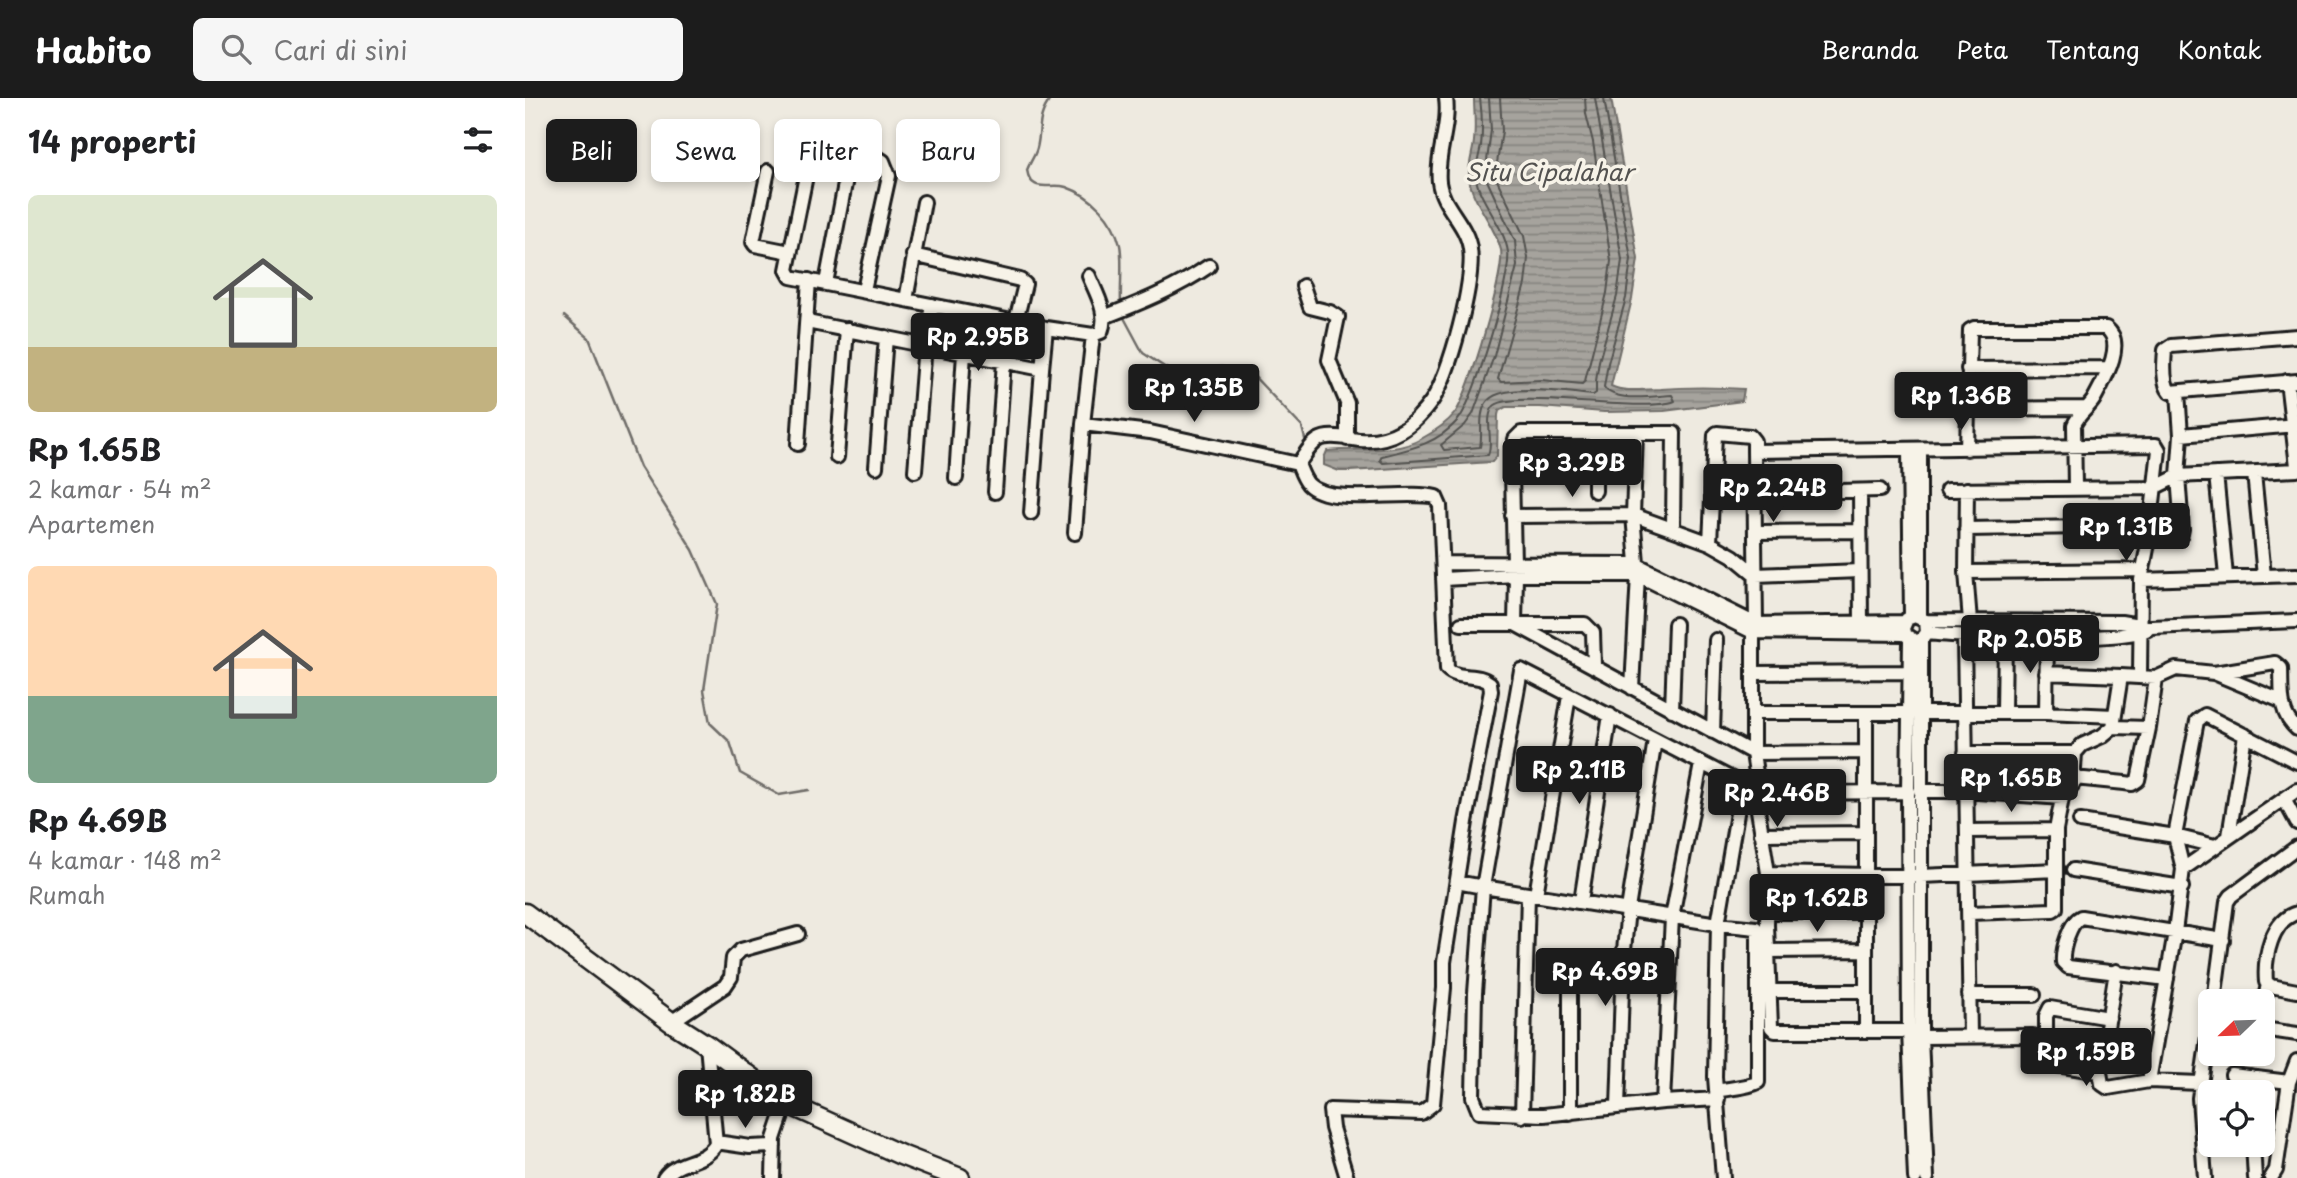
<!DOCTYPE html>
<html lang="id">
<head>
<meta charset="utf-8">
<style>
	body { margin:0; font-family:"Playpen Sans",sans-serif; background:#f6f6f6; color:#202124; height:100vh; display:flex; flex-direction:column; font-size:26px; white-space:nowrap }
	* { box-sizing:border-box; margin:0 }
	p { font-size:23px; color:#757577 }
	.icon { flex:none; width:38px; height:38px; fill:none; stroke:currentColor; stroke-width:2; stroke-linecap:round; stroke-linejoin:round }
	.map { position:relative; flex:1; overflow:hidden }
	.side { display:flex; flex-direction:column; background:#fff; width:525px }
	.side>* { flex:none }
	.banner { position:absolute; left:21px; top:21px; width:665px; height:63px; display:flex; gap:14px }
	.needle { width:46px; rotate:247deg }
	.controls { position:absolute; left:1673px; top:891px; display:grid; gap:14px }
	.controls a { display:grid; place-items:center; width:77px; height:77px; border-radius:10px; background:#fff; box-shadow:0 4px 10px #0003; font-size:35px }
	.price { position:absolute; translate:-50% -60px; padding:0 16px; border-radius:7px; background:#1c1c1c; color:#fff; font-size:23px; line-height:46px; filter:drop-shadow(0 2px 4px #0008) }
	.price::after { content:''; position:absolute; left:50%; top:42px; width:21px; height:16px; margin-left:-10px; background:inherit; clip-path:polygon(0 0,100% 0,50% 100%) }
	.price.on { background:#222; color:#fff }
	ul { padding:0; list-style:none }
	li { display:grid; align-content:center; gap:14px; height:371px; padding:0 28px }
	li span { display:grid; place-items:center; height:217px; border-radius:10px; color:#555 }
	li>.icon { margin-inline-start:auto }
	span .icon { width:126px; height:126px; fill:#fffc; stroke-width:1 }
	li b { font-size:30px }
	h2 { display:flex; justify-content:space-between; align-items:center; height:84px; padding:0 28px; font-size:30px }
	.tag { padding:0 24px; border-radius:10px; background:#fff; box-shadow:0 4px 10px #0003; font-size:24px; line-height:63px }
	.tag.on { background:#1c1c1c; color:#fff }
	header { display:flex; align-items:center; gap:42px; box-sizing:border-box; height:98px; padding:0 35px; background:#1c1c1c; color:#fff }
	header strong { font-size:33px }
	nav { display:flex; gap:38px; margin-inline-start:auto; font-size:24px }
	.search { width:490px; height:63px; background:#f6f6f6; display:flex; align-items:center; gap:18px; box-sizing:border-box; padding:0 24px; border-radius:10px; color:#757577; font-size:26px }
	main { display:flex; flex:1; min-height:0 }
	.map>svg:first-child { display:block }
	.water { fill:url(#water-rules); stroke:#6f6d69; stroke-width:2 }
	.lines { fill:none; stroke-linecap:round; stroke-linejoin:round }
	.shore { stroke:#535250; stroke-width:2 }
	.stream { stroke:#6f6d69; stroke-width:2.5 }
	.street-casing { stroke:#1c1c1c; stroke-width:18 }
	.primary-casing { stroke:#1c1c1c; stroke-width:23 }
	.street { stroke:#f7f3e8; stroke-width:12 }
	.primary { stroke:#f7f3e8; stroke-width:18 }
	.labels { text-anchor:middle; stroke-width:7; stroke-linejoin:round; paint-order:stroke }
	.water-label { font-size:24px; font-style:italic; fill:#535250; stroke:#f7f3e8 }
</style>
</head>
<body>
<header>
<strong>Habito</strong>
<div class="search"><svg class="icon" aria-label="search" viewBox="0 0 24 24"><circle cx="10" cy="10" r="6"/><path d="M15 15l6 6"/></svg>Cari di sini</div>
<nav><a>Beranda</a><a>Peta</a><a>Tentang</a><a>Kontak</a></nav>
</header>
<main>
<section class="side">
<h2>14 properti<svg class="icon" aria-label="filters" viewBox="0 0 24 24"><path d="M4 7h16M4 17h16"/><circle cx="9" cy="7" r="2"/><circle cx="15" cy="17" r="2"/></svg></h2>
<ul>
<li><span style="background:linear-gradient(#dfe7d0 70%,#c2b280 0)"><svg class="icon" aria-label="home" viewBox="0 0 24 24"><path d="M3 11l9-7 9 7M6 9v11h12V9"/></svg></span><div><b>Rp 1.65B</b><p>2 kamar · 54 m²</p><p>Apartemen</p></div></li>
<li><span style="background:linear-gradient(#ffd9b3 60%,#7fa58c 0)"><svg class="icon" aria-label="home" viewBox="0 0 24 24"><path d="M3 11l9-7 9 7M6 9v11h12V9"/></svg></span><div><b>Rp 4.69B</b><p>4 kamar · 148 m²</p><p>Rumah</p></div></li>
</ul>
</section>
<div class="map">
<svg width="1772" height="1080" viewBox="0 0 1772 1080">
	<defs>
		<pattern id="water-rules" width="6" height="5" patternUnits="userSpaceOnUse" patternTransform="scale(1.75)"><rect width="6" height="5" fill="#a6a39d"/><path d="M0 2.5h6" fill="none" stroke="#86847f"/></pattern>
	</defs>
	<rect width="100%" height="100%" fill="#eeeae0"/>
	<filter id="ink" filterUnits="userSpaceOnUse"><feTurbulence type="fractalNoise" baseFrequency=".0143" numOctaves="2"/><feDisplacementMap in="SourceGraphic" scale="14" xChannelSelector="R" yChannelSelector="G"/><feConvolveMatrix kernelMatrix="1 2 1 2 8 2 1 2 1" color-interpolation-filters="sRGB"/></filter>
	<g filter="url(#ink)">
		<path class="water" d="M949,0h137l27,161 -6,40 -21,87c14,7 34,3 49,3 28,-2 56,-2 84,0l-2,12 -78,10 -60,1 -64,-5h-34l-7,4 -1,4 -1,41 -5,6 -142,9h-11l-15,-6v-7l3,-7c31,-4 66,4 94,-12 11,-6 26,-16 34,-26 14,-19 50,-141 46,-163 -6,-26 -30,-48 -32,-73 -1,-12 4,-25 5,-36 2,-15 0,-29 0,-43z"/>
		<g class="lines">
			<path class="shore" d="M955,0c2,16 3,32 1,48 -2,10 -6,22 -5,32 3,23 28,47 32,74 4,23 -34,150 -50,168 -21,24 -47,29 -76,36l-2,4 3,3 105,-8c6,-13 -4,-36 5,-48 14,-19 149,7 182,-6l-3,-6c-17,1 -58,8 -68,-8l4,-24 18,-65 5,-39 -27,-161
				M964,0l2,32 -6,46 30,65 2,25 -23,90 -21,58 -8,11 -24,20 3,5 36,-3c3,-14 -2,-32 6,-44 13,-22 84,-10 107,-8l3,-2v-12l3,-20 18,-65 5,-36 -27,-162
				M975,0l2,33 -7,45 29,60 4,22 -3,26 -27,95 3,3 40,-2 41,4 3,-3 22,-88 4,-32 -18,-119 -7,-28 -1,-16"/>
			<path class="stream" d="M526,0c-15,21 -9,29 -14,50 -2,8 -7,14 -10,22 4,25 23,12 39,17 26,9 47,31 54,58 3,14 0,43 1,59
				M597,216l21,39 26,17 53,-3 27,4 53,56 4,16
				M39,218l25,22 51,129 53,83 24,54 -13,86 6,33 20,19 10,31 39,22 30,-5"/>
			<defs>
				<path id="street" d="M324,65l-35,-6 -5,4 -22,109 4,7 255,51 47,7
					M243,73l-15,71 2,3 35,7
					M388,157l107,25 5,4 -9,37
					M301,185l23,-120 9,-9 11,-2 14,9 6,15 -25,114
					M778,188l7,21 20,5 8,5 -9,43 18,43v36
					M381,202l18,-98
					M579,219c36,-14 73,-29 105,-51
					M282,224l235,47 -11,144
					M1772,238l-126,10 -6,4c-1,12 -3,33 5,42l127,-11
					M517,271l4,-41
					M1443,271l141,-1
					M1762,283l10,85
					M1442,311l118,-1
					M558,326l67,8 148,32
					M1656,337l116,-10
					M273,346l11,-164
					M1384,351l2,168
					M1442,351l3,-119 4,-2h132c21,15 -3,54 -12,71 -6,10 -15,14 -20,26l1,62
					M1229,353l402,-6 3,5 -10,88 -8,42 -1,96
					M312,359l10,-128
					M351,369l10,-130
					M390,373l10,-126 7,-40
					M987,374l83,-1
					M1729,375l10,103
					M1691,376l10,102
					M431,380l8,-125
					M1442,391l-1,83 4,49
					M1422,392l207,-2 24,-12 119,-6
					M1070,393v-58
					M1335,393l1,132
					M470,394l9,-131
					M1231,395l124,-3
					M987,418l121,-1 77,28 23,13 23,19 104,-4
					M1441,431l183,-3
					M1232,434l103,-1
					M550,435l8,-109 10,-89 8,-3c8,-18 -5,-39 -12,-56
					M1624,440l26,-1 6,-3 1,-5 -4,-53 3,-41 -3,-43
					M1185,445l5,-108 2,-2 33,3 4,5v10l2,173
					M918,465l193,1 120,60 149,-2
					M989,465l-2,-91 3,-33 6,-6h153l-1,95
					M1441,474l176,-2
					M991,477l-1,49 238,129 111,-1
					M918,481l73,-4h122l115,57 151,2 11,7 6,-1 6,-7 -1,-12 -11,-5 -8,3 -4,9 1,6
					M1616,482l156,-5
					M1395,519v-168
					M1401,523l195,1 30,5 146,-6
					M936,526h124l8,8 1,33
					M1228,534v121l6,40 -1,17 10,63 -1,52 4,102 4,4h134
					M1402,535c35,4 197,10 221,-4
					M1439,539l6,399
					M1385,542l-2,152 1,239 6,147
					M1396,542v397l6,141
					M1229,575l154,-1
					M1521,575l75,3
					M1689,575l67,28
					M1107,590l6,-113 -5,-60 3,-81
					M1147,612l3,-86
					M1229,615h155
					M1395,615h126l68,3
					M1479,615l1,-77
					M1521,615l1,-77
					M1588,629l36,1
					M1188,634l3,-92
					M1440,655h110
					M1549,680l51,5 7,1 6,-4 11,-52 7,-50
					M1395,693h45l97,7
					M1234,695l149,-1
					M1759,701l13,24
					M1555,723l95,15 40,10
					M1442,733l89,-1
					M1236,736l103,-1
					M1704,738l16,-101
					M1658,771l-8,-33 22,-115 8,-6 92,47
					M1548,772l109,17
					M1243,775l153,3 135,-6
					M932,784l26,5 38,-217 217,112 3,8 -23,134 -3,153 8,101
					M1011,797l33,-199
					M1056,803l29,-186
					M1243,814h96
					M1444,815l84,-3 3,-2v-78l6,-32 11,-14 2,-31 7,-8 20,-9 11,-9 8,-51 35,2 20,-9 38,4 61,-10 6,5c1,22 -3,45 16,61
					M1772,815c-26,7 -33,45 -31,69l5,4 26,5
					M1245,853l95,-1
					M1591,873l-16,101 2,12 6,4 41,-7 51,2
					M1642,881l-99,-12 -5,-5c-1,-13 7,-40 18,-45l142,23
					M1245,893h96
					M1444,897h65
					M1689,903l13,-99 4,-6 66,-49
					M1738,910l5,-24
					M146,924l54,-36 6,-9 2,-19 8,-8 57,-16
					M1738,931l34,5
					M1341,933v-318
					M1396,939l112,-1
					M1575,974l-49,-8 -5,-7v-41l4,-8 59,10
					M1707,977l57,7
					M1726,979v15
					M1624,983l26,-149 8,-63 114,-79
					M1191,993c13,-3 31,-3 42,-9v-151l-2,-3 -38,-4 -235,-37 -8,106 -2,104 6,15 65,3 119,-13 55,-3
					M1138,1004l9,-185 29,-153
					M1093,1009l5,-146 5,-52 27,-169
					M1045,1015v-147l2,-5 5,-1 46,1
					M997,1018l6,-222
					M191,1044l34,5 24,-1
					M1728,1046l2,34
					M139,1080c12,-18 41,-14 52,-34l-9,-99
					M248,1080l1,-39 12,-36
					M822,1080l-15,-50 -2,-18 91,3 12,-9 11,-116v-26l22,-140 25,-131 -1,-8c-13,-11 -31,-2 -43,-14l-7,-163 -4,-9c-31,-8 -106,10 -128,-13 -5,-6 -7,-13 -10,-20 6,-8 12,-19 20,-24 11,-7 30,-1 42,0 14,1 29,-2 41,-9 11,-6 23,-19 30,-29 19,-27 44,-122 39,-153 -3,-25 -28,-42 -31,-67 -3,-28 11,-55 7,-84
					M1680,1080l-6,-80 11,-75
					M1746,1080l5,-8 13,-88 8,-21"/>
				<path id="primary" d="M0,815l146,109 36,23 79,58 115,52 59,23"/>
			</defs>
			<use href="#street" class="street-casing"/>
			<use href="#primary" class="primary-casing"/>
			<use href="#street" class="street"/>
			<use href="#primary" class="primary"/>
		</g>
	</g>
	<g class="labels">
		<g class="water-label">
			<text x="1024" y="83">Situ Cipalahar</text>
		</g>
	</g>
</svg>
<div class="controls">
<a><svg class="needle" viewBox="-14 -14 28 28"><path d="M0-13l5 13h-10z" fill="#e53935"/><path d="M0 13l5-13h-10z" fill="#757577"/></svg></a>
<a><svg class="icon" aria-label="locate" viewBox="0 0 24 24"><circle cx="12" cy="12" r="6"/><path d="M12 2v4M12 18v4M2 12h4M18 12h4"/></svg></a>
</div>
<b class="price" style="left:453px;top:275px">Rp 2.95B</b>
<b class="price" style="left:669px;top:326px">Rp 1.35B</b>
<b class="price" style="left:1436px;top:334px">Rp 1.36B</b>
<b class="price" style="left:1047px;top:401px">Rp 3.29B</b>
<b class="price" style="left:1248px;top:426px">Rp 2.24B</b>
<b class="price" style="left:1601px;top:465px">Rp 1.31B</b>
<b class="price" style="left:1505px;top:577px">Rp 2.05B</b>
<b class="price" style="left:1054px;top:708px">Rp 2.11B</b>
<b class="price on" style="left:1486px;top:716px">Rp 1.65B</b>
<b class="price" style="left:1252px;top:731px">Rp 2.46B</b>
<b class="price" style="left:1292px;top:836px">Rp 1.62B</b>
<b class="price" style="left:1080px;top:910px">Rp 4.69B</b>
<b class="price" style="left:1561px;top:990px">Rp 1.59B</b>
<b class="price" style="left:220px;top:1032px">Rp 1.82B</b>
<div class="banner">
<a class="tag on">Beli</a>
<a class="tag">Sewa</a>
<a class="tag">Filter</a>
<a class="tag">Baru</a>
</div>
</div>
</main>
</body>
</html>
